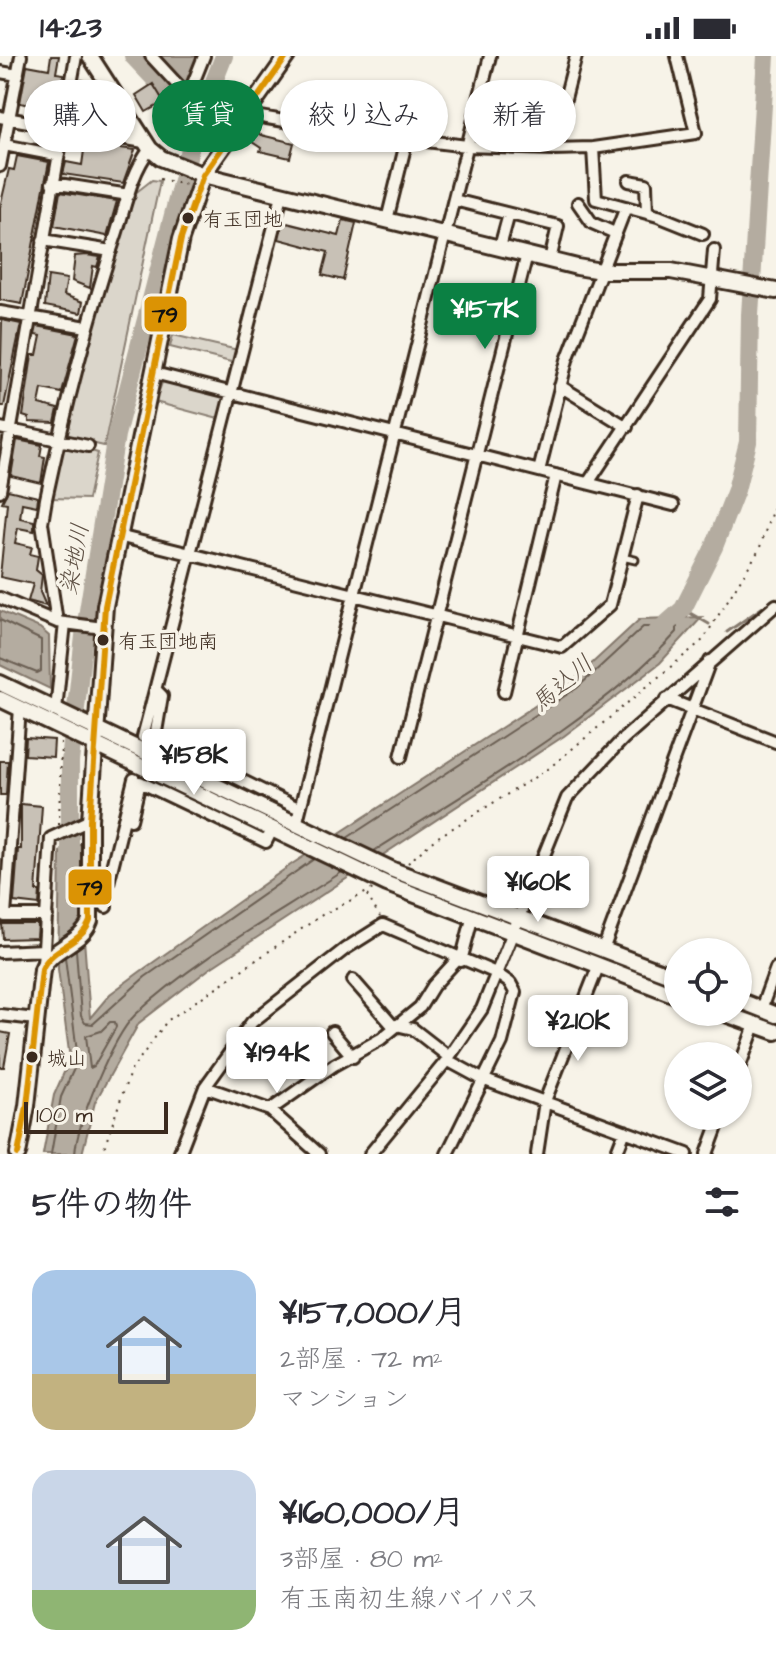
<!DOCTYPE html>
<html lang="ja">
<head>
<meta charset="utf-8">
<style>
	body { margin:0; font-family:"Architects Daughter","Klee One",sans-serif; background:#f2f2f3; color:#2b2b33; height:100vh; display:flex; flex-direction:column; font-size:30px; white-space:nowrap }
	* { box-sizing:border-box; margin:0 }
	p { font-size:26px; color:#7c7c81 }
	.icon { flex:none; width:44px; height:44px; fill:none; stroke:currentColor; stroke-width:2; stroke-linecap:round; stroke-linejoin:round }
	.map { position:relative; height:1098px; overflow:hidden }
	.side { display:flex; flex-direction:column; background:#fff; flex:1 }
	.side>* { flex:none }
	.hud { position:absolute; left:24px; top:24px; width:728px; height:72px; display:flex; gap:16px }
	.tools { position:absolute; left:664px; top:882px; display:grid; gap:16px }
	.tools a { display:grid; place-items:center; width:88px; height:88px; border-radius:50%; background:#fff; box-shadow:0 2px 6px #0004; font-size:40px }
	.scale { position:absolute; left:24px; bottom:20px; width:144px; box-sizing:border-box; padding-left:8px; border:4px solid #3b2a1e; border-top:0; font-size:22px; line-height:28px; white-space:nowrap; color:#3b2a1e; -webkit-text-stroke:6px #f7f3e8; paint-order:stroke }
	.price { position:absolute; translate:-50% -68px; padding:0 18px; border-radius:8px; background:#fff; color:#222; font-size:26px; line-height:52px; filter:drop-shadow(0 2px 4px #0008) }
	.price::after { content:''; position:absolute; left:50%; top:48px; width:24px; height:18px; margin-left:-12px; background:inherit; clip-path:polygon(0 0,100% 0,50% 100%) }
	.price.active { background:#0b8043; color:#fff }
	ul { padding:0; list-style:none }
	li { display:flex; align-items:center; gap:24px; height:200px; padding:0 32px }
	li span { display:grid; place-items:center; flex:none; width:224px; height:160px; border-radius:24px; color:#555 }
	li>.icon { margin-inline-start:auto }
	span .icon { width:96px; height:96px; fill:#fffc; stroke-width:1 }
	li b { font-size:34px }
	h2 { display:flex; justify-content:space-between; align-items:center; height:96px; padding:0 32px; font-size:34px }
	.pill { padding:0 28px; border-radius:36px; background:#fff; box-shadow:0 2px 6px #0004; font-size:28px; line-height:72px }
	.pill.active { background:#0b8043; color:#fff }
	.status { display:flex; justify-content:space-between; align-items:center; height:56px; padding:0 40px; background:#fff; direction:ltr }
	.status svg { height:22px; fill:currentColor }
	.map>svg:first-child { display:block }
	.green { fill:#dbd6cb; stroke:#8b8074; stroke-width:2 }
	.water { fill:#b4aca0; stroke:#84786c; stroke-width:2 }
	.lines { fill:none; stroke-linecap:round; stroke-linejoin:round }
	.shore { stroke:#6b5e52; stroke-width:2 }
	.stream { stroke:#84786c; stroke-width:3 }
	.river { stroke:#b4aca0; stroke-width:18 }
	.building { fill:#c8c1b6; stroke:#3b2a1e; stroke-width:2 }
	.lane-casing { stroke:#3b2a1e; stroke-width:11 }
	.street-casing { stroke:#3b2a1e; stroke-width:16 }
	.secondary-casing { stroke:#3b2a1e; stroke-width:20 }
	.path { stroke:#3b2a1e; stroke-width:2; stroke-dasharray:2 6; stroke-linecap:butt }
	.lane { stroke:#f7f3e8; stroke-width:5 }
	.street { stroke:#f7f3e8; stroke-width:10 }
	.secondary { stroke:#f7f3e8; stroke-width:14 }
	.bus-1-casing { stroke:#f7f3e8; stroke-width:12 }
	.bus-1 { stroke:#db9304; stroke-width:6 }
	.bus-dot { fill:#3b2a1e; stroke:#f7f3e8; stroke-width:3 }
	.labels { text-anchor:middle; stroke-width:7; stroke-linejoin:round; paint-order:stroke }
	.bus-label { font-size:20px; fill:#3b2a1e; stroke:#f7f3e8; text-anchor:start }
	.water-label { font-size:24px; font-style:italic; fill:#5f5145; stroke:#f7f3e8 }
	.line-badge { stroke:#f7f3e8; stroke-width:3 }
	.pale-badge-label { font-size:22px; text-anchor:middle; font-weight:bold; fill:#111 }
</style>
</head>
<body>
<div class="status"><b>14:23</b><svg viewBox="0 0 49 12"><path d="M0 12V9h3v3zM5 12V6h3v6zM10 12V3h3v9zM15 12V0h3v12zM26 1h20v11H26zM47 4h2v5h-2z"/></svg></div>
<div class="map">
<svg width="776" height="1098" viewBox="0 0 776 1098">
	<rect width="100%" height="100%" fill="#f7f3e8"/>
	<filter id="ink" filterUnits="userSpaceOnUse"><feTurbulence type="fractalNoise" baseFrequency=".0125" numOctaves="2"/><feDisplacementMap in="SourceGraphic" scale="16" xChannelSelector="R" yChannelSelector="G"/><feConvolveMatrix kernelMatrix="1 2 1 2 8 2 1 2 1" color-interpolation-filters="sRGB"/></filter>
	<g filter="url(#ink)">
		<path class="green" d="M152,124l8,1 -56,265 -34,-8 -4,-6 25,-101 43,-137z
			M173,279l65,15 -3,13 -65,-16z
			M163,324l62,16 -3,24 -67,-18z
			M67,388l31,9 -10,46 -37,-1 10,-53z"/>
		<path class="water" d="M159,0h40l-9,25 -4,2z
			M0,555l40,17 9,8 1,53 -50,-24z
			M702,561l-42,46 -96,73 -355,233 -70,54 -44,79 -13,52h-39l11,-59 16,-36 -12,-90 2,-117 22,-9 -2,44 10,131 20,-24 31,-23 151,-107 281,-183 67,-62z"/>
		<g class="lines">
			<path class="shore" d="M0,564l41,20v31l-4,2 -37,-15
				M347,782l230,-150 66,-61h34v5c-75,83 -207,158 -303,219
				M76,894l5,66 4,7 8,1 52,-47 169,-118
				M110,966h5l1,5 -22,39 -4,2 -4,-32 15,-5z
				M51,1098l10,-57 17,-37 -13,-103
				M75,1098c2,-31 38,-117 60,-139 60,-56 138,-98 207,-143"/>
			<path class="stream" d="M683,553l26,15
				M727,576l49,-34"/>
			<path class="river" d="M133,0l64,68
				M657,576l26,-23 31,-62 22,-57 12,-48 2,-127 16,-259
				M70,815v-109l14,-126 32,-201 79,-305 29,-74"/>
		</g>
		<path class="building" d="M51,0h8l-3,17 8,1 -7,36 -37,-7 7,-38 22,4z
			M82,24l10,3 -1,7 7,2 -3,9 10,2 -1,7 9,1 -3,17 -16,-3 1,-8 -21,-5z
			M153,28l11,18 -18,10 -10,-17z
			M249,72l12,7 33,8 -4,15 -30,-7 1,-3 -18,-12z
			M85,87l50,7 -12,33 -60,-9 3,-12 16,3z
			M17,100l32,6 -27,142 -22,-4v-93l9,-38 5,1z
			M60,136l57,9 -10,35 -53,-10z
			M343,164l13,3 -13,57 -21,-5 6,-23 -49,-13 4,-17 56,14z
			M86,199l14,2 -3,10 -4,-1 -3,22 -18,-7 3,-25z
			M48,220l19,3 -3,16 19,7 -2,11 -36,-7z
			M2,264l19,4 -17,82h-4z
			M37,270l41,8 -16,59 -20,-4 -3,15 19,5 -3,14 -26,-1v-4l-6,-2 9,-61h5l4,-19 -6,-1z
			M17,384l25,5 -2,11 5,1 -4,26 -30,-7z
			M8,434l30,7 -1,9 -15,-3 -2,15 14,3v10l-16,-3 -3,15 17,4 -2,7 8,2 -2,14 6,5 -2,17 6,14 -18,-5 5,-17 -33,-7 7,-74 -5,-1z
			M26,682l28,2 -1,17 -28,-2z
			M0,705h8l-2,34h-6z
			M21,748l21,2 -6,85h4l-1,14 -25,-3 4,-53h3z
			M2,868h36l-1,14 -34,1z
			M0,976l10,2 -6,33h-4z"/>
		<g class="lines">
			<defs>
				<path id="lane" d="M622,501l13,3"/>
				<path id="street" d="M151,0l37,40 32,14 117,20 130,16 85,3 41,-1 103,-15 -19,-77
					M0,16l18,3
					M188,40l16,-40
					M0,61l144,25
					M4,89l52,10
					M593,92l3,51 62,17 45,18
					M552,93l24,-93
					M0,110l21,-110
					M629,125l17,3 1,29
					M52,127l77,12
					M454,144l104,26 -8,34
					M578,147l14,20 23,10
					M387,164l20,-81
					M43,184l68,11
					M500,191l9,-33
					M0,256l87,15
					M154,317l519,132
					M560,330l67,41
					M0,372l88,18
					M539,415l28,-111 59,-153
					M588,427l122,-184 4,-49
					M0,435l76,-435
					M122,481l440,110 48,-42 28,-110
					M0,542l57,24 46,6
					M57,566l-15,-99 4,-24c19,-89 41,-177 70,-264 9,-28 15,-62 34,-86
					M156,634l6,6 -7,42 145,71
					M504,636l52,-217
					M667,643l109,43
					M20,652l-15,208h42
					M56,654l9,-87
					M143,681l139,-542
					M401,701l126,-503
					M124,762l7,2 9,-38 126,60 6,-12
					M296,769l194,-769
					M106,851l-2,-8 30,-120
					M603,894l107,-289
					M0,896l44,-2
					M461,905l11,-42
					M43,908l8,-126 39,-18
					M353,924l41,47
					M761,953l15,-41
					M0,959l36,4
					M396,969l17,4 36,28
					M332,976l21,25
					M447,1004l35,19 205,75
					M738,1015l17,-46
					M205,1031l65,23 49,44
					M270,1054l64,-45 47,-26 39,-32 13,-21 24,-26
					M179,1098l26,-67 47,-65 93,-73 38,-24 113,48 14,10 5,9 -13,50 -55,112
					M370,1098l77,-94 35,-51 85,-211 56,-59 153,-134
					M537,1098l8,-53 53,-134
					M616,1098l9,-23
					M707,1098l14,-38"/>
				<path id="secondary" d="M90,0l60,93 11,9 42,17 374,92 24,4h70l105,20
					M0,627l393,187 285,108
					M0,643l387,185 291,112
					M738,944l38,15
					M720,956l56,20
					M18,1098l9,-48 15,-137c9,-22 40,-25 48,-48v-101l15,-214 76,-367 22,-64 84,-119"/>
			</defs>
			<use href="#lane" class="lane-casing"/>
			<use href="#street" class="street-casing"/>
			<use href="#secondary" class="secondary-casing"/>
			<path class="path" d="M160,123l26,6
				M59,769l2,-85
				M408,807l27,-24 113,-70 155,-129 56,-90 17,-51
				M367,839l13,22
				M102,1098l28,-82 37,-51 155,-106 51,-26"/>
			<use href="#lane" class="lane"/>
			<use href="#street" class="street"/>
			<use href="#secondary" class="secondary"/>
			<defs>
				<path id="bus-1" d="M18,1098l9,-48 15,-137c9,-22 40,-25 48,-48v-101l15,-214 76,-367 22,-64 84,-119"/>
			</defs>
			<use href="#bus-1" class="bus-1-casing"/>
			<use href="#bus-1" class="bus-1"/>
		</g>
	</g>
	<g class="bus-dot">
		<circle cx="188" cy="162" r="7"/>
		<circle cx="103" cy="584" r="7"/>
		<circle cx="32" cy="1001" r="7"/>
	</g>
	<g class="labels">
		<g class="bus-label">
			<text x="203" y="170">有玉団地</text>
			<text x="118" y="592">有玉団地南</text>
			<text x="47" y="1009">城山</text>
		</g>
		<g class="water-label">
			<text transform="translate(74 503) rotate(-80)" y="8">染地川</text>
			<text transform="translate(562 627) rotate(-41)" y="8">馬込川</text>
		</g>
	</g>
	<g class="line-badge">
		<rect x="143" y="239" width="45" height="38" rx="8" fill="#db9304"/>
		<rect x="67" y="812" width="46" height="38" rx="8" fill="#db9304"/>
	</g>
	<g class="pale-badge-label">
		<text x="165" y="266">79</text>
		<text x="90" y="839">79</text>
	</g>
</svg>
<div class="tools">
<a><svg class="icon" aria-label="locate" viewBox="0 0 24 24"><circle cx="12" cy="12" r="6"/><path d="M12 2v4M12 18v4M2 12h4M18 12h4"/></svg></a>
<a><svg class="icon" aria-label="layers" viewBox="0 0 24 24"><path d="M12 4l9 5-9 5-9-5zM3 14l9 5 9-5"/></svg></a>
</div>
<div class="scale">100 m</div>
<b class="price active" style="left:485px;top:295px">¥157K</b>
<b class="price" style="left:194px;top:741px">¥158K</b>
<b class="price" style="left:538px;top:868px">¥160K</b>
<b class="price" style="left:578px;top:1007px">¥210K</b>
<b class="price" style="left:277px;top:1039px">¥194K</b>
<div class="hud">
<a class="pill">購入</a>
<a class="pill active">賃貸</a>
<a class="pill">絞り込み</a>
<a class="pill">新着</a>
</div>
</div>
<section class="side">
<h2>5件の物件<svg class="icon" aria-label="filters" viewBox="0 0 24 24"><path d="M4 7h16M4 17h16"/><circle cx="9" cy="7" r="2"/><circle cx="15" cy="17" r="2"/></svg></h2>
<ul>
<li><span style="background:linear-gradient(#a9c7e8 65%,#c2b280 0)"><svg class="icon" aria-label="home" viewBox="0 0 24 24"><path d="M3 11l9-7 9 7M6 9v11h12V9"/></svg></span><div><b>¥157,000/月</b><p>2部屋 · 72 m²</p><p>マンション</p></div></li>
<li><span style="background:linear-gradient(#c9d6e8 75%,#8fb573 0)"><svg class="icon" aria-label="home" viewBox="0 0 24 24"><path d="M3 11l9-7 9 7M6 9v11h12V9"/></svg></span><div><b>¥160,000/月</b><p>3部屋 · 80 m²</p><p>有玉南初生線バイパス</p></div></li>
</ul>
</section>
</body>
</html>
